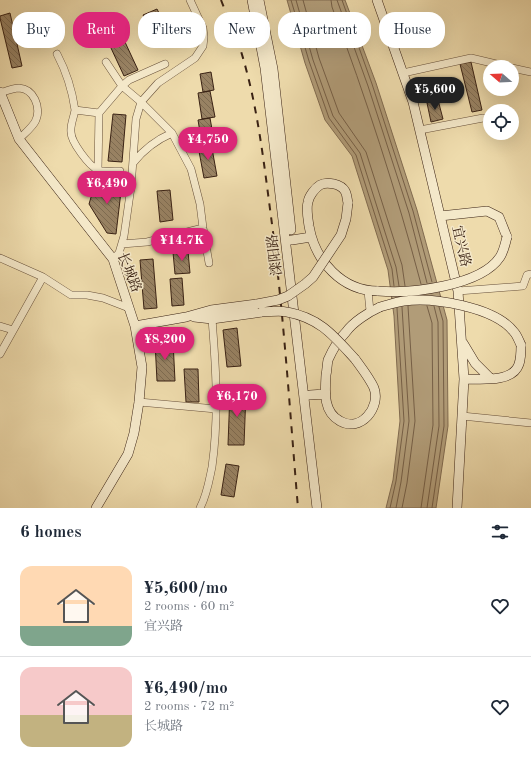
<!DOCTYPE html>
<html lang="en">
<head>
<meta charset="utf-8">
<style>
	body { margin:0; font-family:"Old Standard TT","Noto Serif SC",serif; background:#f6f6f7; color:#1f2937; height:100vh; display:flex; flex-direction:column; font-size:15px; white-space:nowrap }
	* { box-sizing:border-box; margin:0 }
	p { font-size:13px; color:#747a83 }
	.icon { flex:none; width:22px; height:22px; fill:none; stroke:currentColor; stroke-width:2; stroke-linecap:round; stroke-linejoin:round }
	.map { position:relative; height:508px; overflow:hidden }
	.details { display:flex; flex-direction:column; background:#fff; flex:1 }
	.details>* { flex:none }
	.guide { position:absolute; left:12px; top:12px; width:507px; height:36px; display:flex; gap:8px }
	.needle { width:26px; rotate:289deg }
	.buttons { position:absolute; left:483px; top:60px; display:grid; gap:8px }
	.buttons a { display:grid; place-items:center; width:36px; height:36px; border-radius:50%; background:#fff; box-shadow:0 4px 16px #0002; font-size:20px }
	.price { position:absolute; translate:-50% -34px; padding:0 9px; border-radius:14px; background:#db2777; color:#fff; font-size:13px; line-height:26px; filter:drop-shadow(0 1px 2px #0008) }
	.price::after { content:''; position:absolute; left:50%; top:24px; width:12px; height:9px; margin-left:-6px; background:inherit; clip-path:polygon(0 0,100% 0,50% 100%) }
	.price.selected { background:#222; color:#fff }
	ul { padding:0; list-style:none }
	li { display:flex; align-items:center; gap:12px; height:100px; padding:0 20px }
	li+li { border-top:1px solid #e0e1e3 }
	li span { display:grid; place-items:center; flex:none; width:112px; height:80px; border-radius:12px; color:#555 }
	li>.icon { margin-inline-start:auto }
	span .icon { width:48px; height:48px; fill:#fffc; stroke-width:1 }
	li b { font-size:17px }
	h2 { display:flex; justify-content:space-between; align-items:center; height:48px; padding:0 20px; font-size:17px }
	.chip { padding:0 14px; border-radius:16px; background:#fff; box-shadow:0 4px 16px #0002; font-size:14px; line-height:36px }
	.chip.selected { background:#db2777; color:#fff }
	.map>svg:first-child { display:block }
	.water { fill:#b19c78; stroke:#816b50 }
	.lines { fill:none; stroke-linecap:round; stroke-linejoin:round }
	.shore { stroke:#765f46; stroke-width:1 }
	.building { fill:url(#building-back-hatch); stroke:#3a2214 }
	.street-casing { stroke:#67503a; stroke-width:8 }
	.secondary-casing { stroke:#3a2214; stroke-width:10 }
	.street { stroke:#f4e8c9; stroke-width:7 }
	.secondary { stroke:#f4e8c9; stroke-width:9 }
	.rail { stroke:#3a2214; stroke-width:2; stroke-dasharray:7 7; stroke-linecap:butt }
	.secondary-bridge-casing { stroke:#3a2214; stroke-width:10; stroke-linecap:butt }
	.secondary-bridge { stroke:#f4e8c9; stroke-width:9 }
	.labels { text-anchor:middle; stroke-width:3; stroke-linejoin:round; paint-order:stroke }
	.street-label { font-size:14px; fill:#3a2214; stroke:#f4e8c9 }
</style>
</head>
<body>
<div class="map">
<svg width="531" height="508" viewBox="0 0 531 508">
	<defs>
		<pattern id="building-back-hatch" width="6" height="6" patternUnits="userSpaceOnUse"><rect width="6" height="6" fill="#988263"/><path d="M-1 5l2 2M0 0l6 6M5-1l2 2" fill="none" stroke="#7d6a50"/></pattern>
	</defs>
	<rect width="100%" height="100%" fill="#eedbac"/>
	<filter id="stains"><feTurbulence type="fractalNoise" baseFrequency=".005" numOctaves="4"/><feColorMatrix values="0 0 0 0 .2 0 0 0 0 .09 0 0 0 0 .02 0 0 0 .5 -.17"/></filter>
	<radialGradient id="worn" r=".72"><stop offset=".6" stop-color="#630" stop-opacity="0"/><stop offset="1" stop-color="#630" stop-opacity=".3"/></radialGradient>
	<path class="water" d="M287,0h58l31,83 41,127 30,110 1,106 -12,82h-50l7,-28 7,-59 -6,-105 -6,-46 -36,-114 -27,-36 -20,-57z"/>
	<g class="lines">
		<path class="shore" d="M291,0l18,61 20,57 27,37 36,114 2,17
			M296,0l17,60 20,56 27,37 36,114 3,19
			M303,0l16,58 20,55 27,39 36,113 3,21
			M331,0l1,7c34,91 64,183 89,277
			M337,0l31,86 41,127 18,70
			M342,0l30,84 41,127 19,71
			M390,508l6,-27 8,-60 -7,-113
			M396,508l5,-26 8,-61 -7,-114
			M402,508l5,-25 8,-62 -7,-115
			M421,508l12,-83 -1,-102 -5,-17
			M427,508l12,-82 -1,-104 -4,-16
			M432,508l12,-82 -1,-105 -4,-14"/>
	</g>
	<path class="building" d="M157,9l11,22 -14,7 -11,-23z
		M10,13l12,53 -10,2 -12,-50v-2z
		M190,19l11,21 -13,6 -10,-21z
		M118,27l20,43 -14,6 -20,-43z
		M471,62l11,48 -10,2 -12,-48z
		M211,72l3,18 -11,2 -3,-18z
		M210,91l5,26 -13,2 -4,-26z
		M438,100l5,19 -12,3 -4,-19z
		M113,114l13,1 -4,47 -14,-1z
		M210,118l3,17 -12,3 -3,-18z
		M211,143l6,33 -13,2 -6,-32z
		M113,182l9,1 -6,51 -9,-1 -18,-29 3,-10 8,-9z
		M170,190l3,30 -13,2 -3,-31z
		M188,251l2,22 -15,1 -2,-22z
		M153,259l4,49 -13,1 -4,-49z
		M182,278l2,27 -12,1 -2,-27z
		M237,328l4,38 -14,1 -4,-37z
		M173,341l2,40h-18l-2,-39z
		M184,369h14l1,33h-13z
		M230,391l16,1 -2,53h-16z
		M226,464l13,2 -5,31 -13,-2z"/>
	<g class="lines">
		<defs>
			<path id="street" d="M57,54c10,19 15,35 18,56l24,3
				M106,62l16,24 19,16 31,31 19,36 9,35 3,24 6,35
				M512,68l19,4
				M403,73l68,-15 38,9
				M0,93c6,-2 13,-5 19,-5 15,1 22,19 17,32 -3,7 -11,13 -17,19
				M75,110c-1,7 -5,15 -4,22 0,10 18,34 27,38 7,2 15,1 22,1
				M420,130l63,-12
				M133,163c11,-14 23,-23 39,-30
				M98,170l1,-57 23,-27 7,-6 36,-16
				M122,244l25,-2 56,-14
				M0,258l43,19 28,18h16l16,3 26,10
				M113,259l6,-6 5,-17 7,-49 5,-68 5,-17 17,-19 37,-25 8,-12 1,-9 -1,-9 -13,-28
				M368,291l2,20
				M458,291l65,-5 4,-11 4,-1
				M0,326l13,4
				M0,354l43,-77
				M139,402l77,7
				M462,416l69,7
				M200,508c7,-13 9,-27 12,-41 7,-50 4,-99 0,-148"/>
			<path id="secondary" d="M252,0l13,68 52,440
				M259,0l14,69 18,161
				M377,0l36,102 45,189 6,88 -7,129
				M0,92l19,47 94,120 22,67 7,41 -3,35 -5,31 -6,21 -32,54
				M348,203c-1,-4 -1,-9 -3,-12 -4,-7 -18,-10 -25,-6 -5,3 -11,11 -12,17 -2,7 0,17 1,24 6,35 33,65 69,65
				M440,216l47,-5 12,6 8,20
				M292,240l19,-3
				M194,317l18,2 50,-7
				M135,326l51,-9 25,-7 46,-6
				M463,343l12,20 15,15
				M355,359c6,8 15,20 19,29 7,19 -13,45 -34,33 -17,-9 -15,-29 -14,-46 1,-4 1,-10 2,-15 4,-9 11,-21 18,-28 7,-10 23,-20 34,-25
				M464,379c16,0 49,4 55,-15 2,-6 2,-13 2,-19
				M310,395l15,-1"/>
		</defs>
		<use href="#street" class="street-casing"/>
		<use href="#secondary" class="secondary-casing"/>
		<use href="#street" class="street"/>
		<use href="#secondary" class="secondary"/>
		<path class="rail" d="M221,0c6,16 14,32 19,48 18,57 24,117 32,176 12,94 18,189 26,284"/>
		<defs>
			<path id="secondary-bridge" d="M378,291c32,3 103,-5 122,-34 4,-6 5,-13 7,-20
				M257,304l21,-4 10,-4 17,-12 8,-7 28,-42 5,-16 2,-16
				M380,307c8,-2 16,-5 24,-6 29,-4 91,6 110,31 3,3 5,9 7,13
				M262,312c8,0 17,-2 25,0 33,6 47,24 68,47"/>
		</defs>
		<use href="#secondary-bridge" class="secondary-bridge-casing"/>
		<use href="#secondary-bridge" class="secondary-bridge"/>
	</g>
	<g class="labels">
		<g class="street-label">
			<text transform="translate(462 246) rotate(77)" y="5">宜兴路</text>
			<text transform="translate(274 255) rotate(-97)" y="5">滦阳路</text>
			<text transform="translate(130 272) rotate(68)" y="5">长城路</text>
		</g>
	</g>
	<rect width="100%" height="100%" filter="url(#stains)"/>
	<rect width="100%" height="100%" fill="url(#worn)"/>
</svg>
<div class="buttons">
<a><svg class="needle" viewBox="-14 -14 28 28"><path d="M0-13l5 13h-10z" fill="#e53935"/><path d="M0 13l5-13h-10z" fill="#747a83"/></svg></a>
<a><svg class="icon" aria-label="locate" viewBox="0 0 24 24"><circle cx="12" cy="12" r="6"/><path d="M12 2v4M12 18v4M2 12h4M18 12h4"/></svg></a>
</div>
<b class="price selected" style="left:435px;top:111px">¥5,600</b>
<b class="price" style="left:208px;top:161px">¥4,750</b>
<b class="price" style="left:107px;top:205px">¥6,490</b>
<b class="price" style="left:182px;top:262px">¥14.7K</b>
<b class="price" style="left:165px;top:361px">¥8,200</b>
<b class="price" style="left:237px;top:418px">¥6,170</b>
<div class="guide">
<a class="chip">Buy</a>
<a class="chip selected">Rent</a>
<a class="chip">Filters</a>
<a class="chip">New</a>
<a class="chip">Apartment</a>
<a class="chip">House</a>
</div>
</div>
<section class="details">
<h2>6 homes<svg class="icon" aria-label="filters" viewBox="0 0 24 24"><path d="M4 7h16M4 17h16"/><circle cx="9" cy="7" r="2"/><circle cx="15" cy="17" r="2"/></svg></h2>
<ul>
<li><span style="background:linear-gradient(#ffd9b3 75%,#7fa58c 0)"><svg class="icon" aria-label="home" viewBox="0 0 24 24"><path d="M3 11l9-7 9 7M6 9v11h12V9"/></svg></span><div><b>¥5,600/mo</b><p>2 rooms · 60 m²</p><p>宜兴路</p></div><svg class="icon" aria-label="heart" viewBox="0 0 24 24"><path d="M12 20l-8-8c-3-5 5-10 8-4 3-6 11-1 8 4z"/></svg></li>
<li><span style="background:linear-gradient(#f6c9c9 60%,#c2b280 0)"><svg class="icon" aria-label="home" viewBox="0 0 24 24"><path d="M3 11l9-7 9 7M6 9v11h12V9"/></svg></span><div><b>¥6,490/mo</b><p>2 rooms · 72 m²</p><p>长城路</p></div><svg class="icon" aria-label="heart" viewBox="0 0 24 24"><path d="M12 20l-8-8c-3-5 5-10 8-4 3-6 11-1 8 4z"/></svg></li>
</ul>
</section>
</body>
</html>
